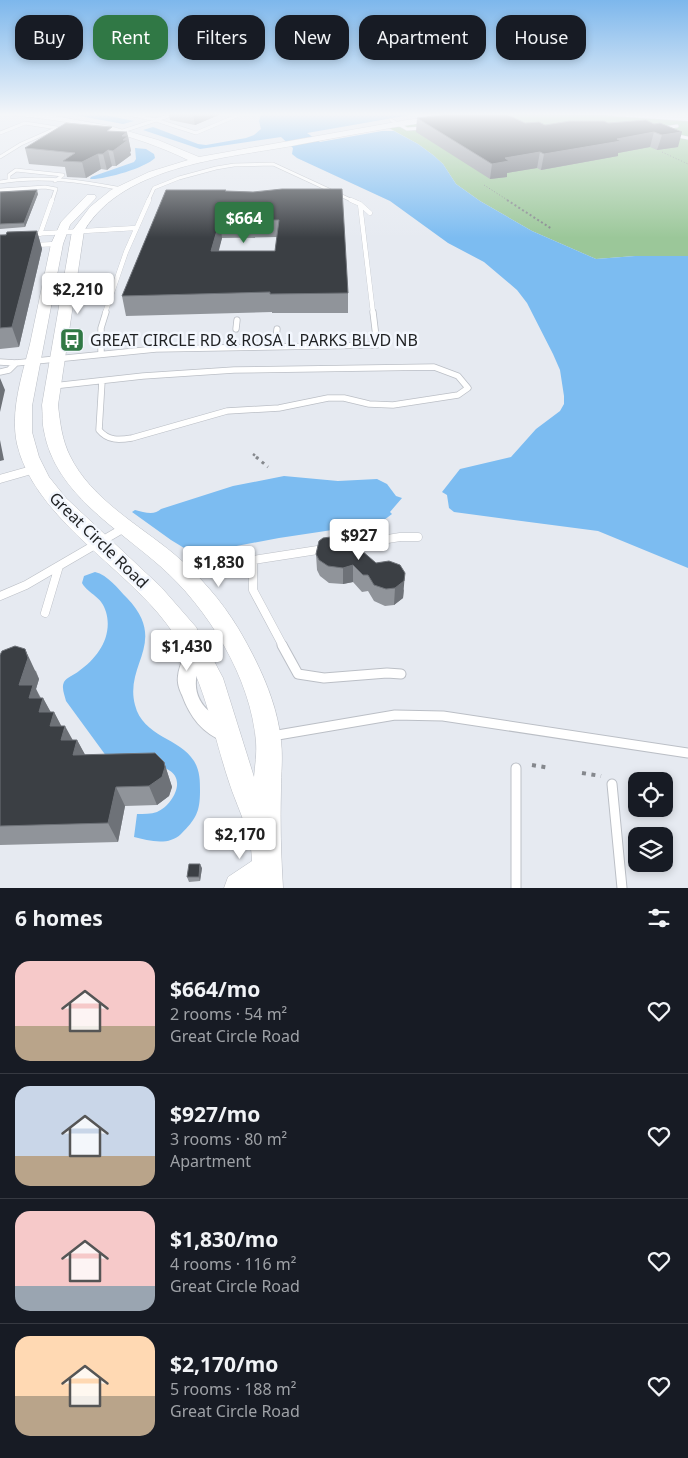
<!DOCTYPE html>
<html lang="en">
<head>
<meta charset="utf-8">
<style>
	body { margin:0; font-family:"Noto Sans",sans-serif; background:#242831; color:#f1f3f6; height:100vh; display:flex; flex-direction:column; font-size:19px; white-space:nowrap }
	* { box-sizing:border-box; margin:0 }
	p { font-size:16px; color:#9ea1a6 }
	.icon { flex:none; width:28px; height:28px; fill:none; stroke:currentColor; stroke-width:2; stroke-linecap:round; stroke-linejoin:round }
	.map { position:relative; height:888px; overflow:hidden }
	.details { display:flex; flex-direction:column; background:#171b24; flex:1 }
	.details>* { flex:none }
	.top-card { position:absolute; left:15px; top:15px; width:659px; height:45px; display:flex; gap:10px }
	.fabs { position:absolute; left:628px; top:772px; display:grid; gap:10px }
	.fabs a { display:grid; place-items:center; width:45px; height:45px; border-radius:10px; background:#171b24; box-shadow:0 2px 8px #0003; font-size:25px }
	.price { position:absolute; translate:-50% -42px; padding:0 11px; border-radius:5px; background:#fff; color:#222; font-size:16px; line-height:32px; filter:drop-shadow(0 1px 2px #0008) }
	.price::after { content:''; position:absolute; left:50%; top:30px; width:15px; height:11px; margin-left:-8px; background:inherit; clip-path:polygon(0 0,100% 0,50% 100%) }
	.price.selected { background:#307845; color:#fff }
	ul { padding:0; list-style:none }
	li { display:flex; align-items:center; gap:15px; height:125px; padding:0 15px }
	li+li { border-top:1px solid #363941 }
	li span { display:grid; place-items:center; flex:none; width:140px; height:100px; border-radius:15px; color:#555 }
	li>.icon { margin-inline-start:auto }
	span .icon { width:60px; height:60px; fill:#fffc; stroke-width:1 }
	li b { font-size:21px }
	h2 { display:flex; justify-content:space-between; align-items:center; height:60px; padding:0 15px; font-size:21px }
	.pill { padding:0 18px; border-radius:15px; background:#171b24; box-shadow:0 2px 8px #0003; font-size:18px; line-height:45px }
	.pill.selected { background:#307845; color:#fff }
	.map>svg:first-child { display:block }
	.green { fill:#9bc799 }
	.water { fill:#7cbcf1 }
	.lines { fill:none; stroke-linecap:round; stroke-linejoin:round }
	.lane-far4-casing { stroke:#bbbfc6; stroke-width:4 }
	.lane-far3-casing { stroke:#bbbfc6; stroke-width:5 }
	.lane-far2-casing { stroke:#bbbfc6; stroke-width:7 }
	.lane-far1-casing { stroke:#bbbfc6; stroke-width:9 }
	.lane-casing { stroke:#bbbfc6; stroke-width:11 }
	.street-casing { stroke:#bbbfc6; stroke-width:2 }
	.secondary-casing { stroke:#bbbfc6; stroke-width:1 }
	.path-far4 { stroke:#85888d; stroke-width:1; stroke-dasharray:1 2; stroke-linecap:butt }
	.path-far3 { stroke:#85888d; stroke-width:2; stroke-dasharray:2 2.5; stroke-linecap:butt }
	.path-far2 { stroke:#85888d; stroke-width:2.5; stroke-dasharray:2.5 3; stroke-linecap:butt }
	.path-far1 { stroke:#85888d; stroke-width:3; stroke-dasharray:3 4.5; stroke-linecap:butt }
	.path { stroke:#85888d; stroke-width:4; stroke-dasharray:4 5.5; stroke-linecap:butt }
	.lane-far4 { stroke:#fff; stroke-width:3 }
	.lane-far3 { stroke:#fff; stroke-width:4.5 }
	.lane-far2 { stroke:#fff; stroke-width:5.5 }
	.lane-far1 { stroke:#fff; stroke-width:8 }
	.lane { stroke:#fff; stroke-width:9 }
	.street { fill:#fff; fill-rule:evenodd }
	.secondary { fill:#fff; fill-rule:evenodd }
	.wall { fill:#90949a; fill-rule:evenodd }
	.shaded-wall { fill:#6e7278 }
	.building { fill:#3b3f44; stroke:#6e7278; fill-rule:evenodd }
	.labels { text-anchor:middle; stroke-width:5; stroke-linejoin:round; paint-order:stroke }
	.poi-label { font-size:16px; fill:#1f2123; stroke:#f3f7fe; text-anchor:start }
	.street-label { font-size:16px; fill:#1f2123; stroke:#f3f7fe }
</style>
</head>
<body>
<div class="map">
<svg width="688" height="888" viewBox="0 0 688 888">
	<rect width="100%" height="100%" fill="#e6eaf1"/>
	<path class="green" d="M520,114l82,1 86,5v136h-53l-39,3 -64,-28 -52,-30 -24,-17 -13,-20 -10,-9 -15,-11 -29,-16 81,-12z"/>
	<path class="water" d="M69,114h31l34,7 -11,3z
		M261,114h155l-109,19 13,9 62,-11h12l24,13 15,11 10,9 13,20 24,17 52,30 64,28 39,-3h53v312l-90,-37 -144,-19 -5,-4 -2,-13 -5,-3 18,-23 51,-12 25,-28 24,-18 4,-7v-8l-4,-26 -7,-16 -26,-51 -10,-13 -33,-28 -36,-19 -58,-42 -93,-43 -5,-4 1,-6 -12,-11 -81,12 -57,-19 10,-3 45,17 8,1 40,-7 8,-3 7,-6 -2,-8z
		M135,148l11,1 8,5 1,4c-10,10 -51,22 -65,21l1,-2 43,-15 2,-3z
		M284,476l54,5 39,-2 10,5 9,12 6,2 -12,14 2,2 -8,6 -12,4 -93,14 -79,15 -11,-2 -18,-11 -39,-28 3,-2c9,2 19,6 26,-1l72,-23z
		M95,572c13,3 23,17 32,26 42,44 -3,66 8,107 8,32 45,33 59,56 6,10 6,20 6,30 0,21 -4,28 -19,43 -12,12 -32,7 -47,3l3,-23c7,0 14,0 20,-2 15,-6 31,-33 10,-43 -13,-5 -40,-4 -55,-5l-46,-63c-1,-5 -5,-13 -2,-19 3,-5 10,-7 15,-11 19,-13 34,-35 27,-59 -4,-16 -17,-17 -24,-29l2,-7z"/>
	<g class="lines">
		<defs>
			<path id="lane-far4" d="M128,114l28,6 40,13 45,-19
				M391,120l16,9 16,-1
				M664,128l13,-2
				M123,131l51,-17
				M0,133l25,-10 32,5 -36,16 -21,13
				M673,135l15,3
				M9,180v-5l7,-5 47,5 -8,6
				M0,182c41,-7 81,-1 122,7
				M0,190l45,-3 11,2 -4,12
				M148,201l6,-13 25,-10 37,-10 18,-3 39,-1 80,37"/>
			<path id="lane-far3" d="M351,200l9,4 13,109
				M360,204l10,9
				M31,234l105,-6
				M40,234l12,-34
				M34,245l23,-1
				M105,313l21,-61 23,-52"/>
			<path id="lane-far2" d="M236,329l1,-9
				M275,347l2,-18
				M101,354v-26l5,-16
				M0,362l16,1 140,-14 221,-4 -4,-33
				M0,372l9,-2 7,-7
				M53,386l90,-10 91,-6 200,-3 24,9 10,12 -10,7 -65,10 -24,-1 -25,-6h-16l-49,10 -52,3 -95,27c-13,2 -24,3 -33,-8l3,-49"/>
			<path id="lane-far1" d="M0,479l35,-10
				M351,545l49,-8h18
				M0,596l26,-11 98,-57
				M45,613l14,-47
				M283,646l-30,-56v-30l71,-11"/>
			<path id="lane" d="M282,645l16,29 26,4 63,-5 14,1
				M272,736l123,-21 48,1 245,37
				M516,768v120
				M612,784l10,104"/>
			<path id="street" d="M196,641l6,2 2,5c-8,25 -17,48 10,67 8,5 16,9 20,18l-3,6 -6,3c-23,-9 -35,-25 -43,-47 -3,-6 -5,-13 -4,-19 1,-11 8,-24 12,-33z"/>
			<path id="secondary" d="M13,114h31l66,12 48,14 41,17 208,-37 48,-6h31l-4,2c-61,5 -120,17 -180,28 -70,14 -178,19 -218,87l-26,174c2,18 4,35 12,51 21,43 69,69 104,98 25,21 47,46 64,74 20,34 39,73 43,113 2,16 0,32 0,49 -1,32 0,65 2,98h-59l4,-11 24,-16c0,-27 -15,-54 -23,-79 -21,-64 -25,-115 -71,-169 -44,-52 -125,-100 -141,-169 -7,-34 5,-68 13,-100 7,-33 14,-67 21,-100l10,-22 26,-27h8l1,2 -1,2 -25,26 -7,19 -31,162v26l7,25 10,20 17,21 95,89 35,40 27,51 31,99c1,-12 3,-23 2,-35 -5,-64 -48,-134 -96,-176 -43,-38 -105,-73 -116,-135 -2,-8 -1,-17 -2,-26l30,-174 18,-24 21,-17 38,-18 39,-12c-54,-26 -111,-39 -171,-44z
				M609,114l79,1v6l-75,-5z"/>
		</defs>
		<use href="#lane-far4" class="lane-far4-casing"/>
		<use href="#lane-far3" class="lane-far3-casing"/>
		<use href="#lane-far2" class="lane-far2-casing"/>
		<use href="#lane-far1" class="lane-far1-casing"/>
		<use href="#lane" class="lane-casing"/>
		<use href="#street" class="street-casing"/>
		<use href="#secondary" class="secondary-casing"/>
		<path class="path-far4" d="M662,152l26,12
			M484,185l25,16"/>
		<path class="path-far3" d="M507,200l45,29"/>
		<path class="path-far2" d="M253,454l5,4"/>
		<path class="path-far1" d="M256,457l12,10"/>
		<path class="path" d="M532,765l18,3
			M582,773l19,3"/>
		<use href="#lane-far4" class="lane-far4"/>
		<use href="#lane-far3" class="lane-far3"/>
		<use href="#lane-far2" class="lane-far2"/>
		<use href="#lane-far1" class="lane-far1"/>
		<use href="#lane" class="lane"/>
		<use href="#street" class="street"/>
		<use href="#secondary" class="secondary"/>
	</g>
	<path class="wall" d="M169,114h52l-26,11 -25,-5z
		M417,118l108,5 20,2 63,-2 38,-3 32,27 -21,3 -7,-3 -32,6v3l-77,14 -4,-2 -30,5v4l-17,2 -74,-47z
		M113,131l15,5 3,15 -1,1 1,3 -15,11h-4l-5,4 -6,-1 -15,9 -19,-1 -2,-10 -36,-3 -4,-16z
		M226,191l27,1 95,101v20h-76v-1l-146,4 -4,-20zM277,237l-2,14h-57l4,-13z
		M0,192l38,2 -13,33 -25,2z
		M37,231l5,18 -23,98 -19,2v-114z
		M361,550l43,40 -1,8 -9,7 -9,1 -11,-5 -6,-10 -6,1 -9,-10 -10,2 -14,-1 -9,-7 -3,-6 -1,-16z
		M0,655l36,16 3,8 -3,10 5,9h2l7,14h4l7,14 11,14h5l8,15 79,7 8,25 -3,9 -12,9 -32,1 -7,36 -118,3z
		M202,868l-2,13 -11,1 -2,-5z"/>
	<path class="shaded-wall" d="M193,114h28l-26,11z
		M127,132l4,19 -1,1 1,3 -15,11 -3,-15 9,-15z
		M654,132l-4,15 -32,6v3l-77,14 3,-16 73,-15z
		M682,132l-4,15 -21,3 5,-15z
		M108,150l4,16 -5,4 -4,-16z
		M540,152l-3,16 -30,5v4l-17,2 2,-15 13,-6z
		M98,154l3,15 -15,9 -4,-16z
		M37,190l1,4 -13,33 -1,-4z
		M220,220l2,18 -8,32 -3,-19z
		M37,231l5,18 -23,98 -7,-20z
		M0,378l5,12 -5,22z
		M0,440l4,20 -4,1z
		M353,565v17l-10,2v-16z
		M405,573l-2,25 -9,7 1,-17z
		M25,649l14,30 -3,10 6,13 1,-4 10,18 1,-4 10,19 1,-5 11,20 -4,14 -53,-75z
		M77,740l11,20 -15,-5z
		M164,762l8,25 -3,9 -12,9 -8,-19z
		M116,787l9,19 -7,36 -10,-19z
		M200,864l2,4 -2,13 -1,-4z"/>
	<path class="building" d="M450,114h56l19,9 14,-1 6,3 25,-4h34l4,2 38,-3 8,4 6,-1 22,9 -20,3 -8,-3 -37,7 4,2 -77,13 -4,-2 -35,6 4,3 -17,3 -75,-46z
		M66,123l46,4 -5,4 20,1 -5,4h6l-5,4h5l-15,11 -5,-1 -5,4h-5l-16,8 -19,-1 12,-8 -50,-5z
		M282,189h60l6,104 -78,1v-2l-148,4 44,-106h60l-1,1 28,1zM220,220h59l-4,31h-64z
		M37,190l-13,33 -24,1v-32z
		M37,231l-25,96 -12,1v-93h6l1,-3z
		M346,535l4,1 9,6 2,8 15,13 13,-2 11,4 5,8 -1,8 -9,7 -9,1 -12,-4 -6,-10h-5l-10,-10 -10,3 -15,-2 -9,-6 -3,-6 3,-13 4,-3z
		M15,646l10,3 3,9 -9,27h14l-4,13h14l-4,14h15l-4,14h15l-4,14h16l-4,15 82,-2 9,9 1,5 -3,10 -13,9 -33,1 -8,36 -108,3v-171l2,-4z
		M189,864h11l-1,13h-12z"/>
	<linearGradient id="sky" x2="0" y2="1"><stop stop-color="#7db7ec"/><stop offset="0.48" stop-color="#f4f6f9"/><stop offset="1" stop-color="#f4f6f9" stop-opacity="0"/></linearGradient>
	<rect width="688" height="238" fill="url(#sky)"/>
	<defs>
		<symbol id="bus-square" viewBox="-11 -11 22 22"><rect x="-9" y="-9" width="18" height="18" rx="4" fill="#307845" stroke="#f3f7fe"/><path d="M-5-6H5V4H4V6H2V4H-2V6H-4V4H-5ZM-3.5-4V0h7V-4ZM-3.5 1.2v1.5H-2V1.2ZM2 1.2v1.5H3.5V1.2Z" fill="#fff"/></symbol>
	</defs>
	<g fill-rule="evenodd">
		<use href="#bus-square" x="58" y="326" width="28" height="28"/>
	</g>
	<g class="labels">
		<g class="poi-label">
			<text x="90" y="346">GREAT CIRCLE RD &amp; ROSA L PARKS BLVD NB</text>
		</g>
		<g class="street-label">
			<text transform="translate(99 540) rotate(44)" y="6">Great Circle Road</text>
		</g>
	</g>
</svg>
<div class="fabs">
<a><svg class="icon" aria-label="locate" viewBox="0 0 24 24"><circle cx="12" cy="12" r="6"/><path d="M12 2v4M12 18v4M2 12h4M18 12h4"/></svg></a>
<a><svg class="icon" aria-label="layers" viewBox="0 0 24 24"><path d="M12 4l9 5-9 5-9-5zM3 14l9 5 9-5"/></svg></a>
</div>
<b class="price selected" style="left:244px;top:244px">$664</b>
<b class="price" style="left:78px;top:315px">$2,210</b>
<b class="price" style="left:359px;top:561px">$927</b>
<b class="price" style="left:219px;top:588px">$1,830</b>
<b class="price" style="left:187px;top:672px">$1,430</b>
<b class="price" style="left:240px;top:860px">$2,170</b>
<div class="top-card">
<a class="pill">Buy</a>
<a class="pill selected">Rent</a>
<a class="pill">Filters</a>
<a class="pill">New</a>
<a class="pill">Apartment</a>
<a class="pill">House</a>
</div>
</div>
<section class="details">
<h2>6 homes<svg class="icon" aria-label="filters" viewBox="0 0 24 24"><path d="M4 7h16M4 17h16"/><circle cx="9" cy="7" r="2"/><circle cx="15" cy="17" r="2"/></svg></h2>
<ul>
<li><span style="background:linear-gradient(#f6c9c9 65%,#b9a48a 0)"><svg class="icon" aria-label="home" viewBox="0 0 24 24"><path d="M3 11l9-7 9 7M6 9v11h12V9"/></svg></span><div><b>$664/mo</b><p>2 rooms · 54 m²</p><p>Great Circle Road</p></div><svg class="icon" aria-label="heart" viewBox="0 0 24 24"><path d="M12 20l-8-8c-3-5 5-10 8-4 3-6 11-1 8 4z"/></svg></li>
<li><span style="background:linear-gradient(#c9d6e8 70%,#b9a48a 0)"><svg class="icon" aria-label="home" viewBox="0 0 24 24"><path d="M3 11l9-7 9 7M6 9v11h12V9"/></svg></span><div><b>$927/mo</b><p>3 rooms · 80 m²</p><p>Apartment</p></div><svg class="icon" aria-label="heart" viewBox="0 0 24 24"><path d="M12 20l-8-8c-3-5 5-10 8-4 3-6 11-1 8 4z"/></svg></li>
<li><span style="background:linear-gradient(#f6c9c9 75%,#9aa5b1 0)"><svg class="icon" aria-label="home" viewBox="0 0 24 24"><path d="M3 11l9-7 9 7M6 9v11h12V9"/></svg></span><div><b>$1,830/mo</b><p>4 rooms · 116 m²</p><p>Great Circle Road</p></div><svg class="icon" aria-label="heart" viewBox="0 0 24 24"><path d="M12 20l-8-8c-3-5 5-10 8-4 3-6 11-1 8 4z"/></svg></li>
<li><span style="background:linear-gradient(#ffd9b3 60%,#b9a48a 0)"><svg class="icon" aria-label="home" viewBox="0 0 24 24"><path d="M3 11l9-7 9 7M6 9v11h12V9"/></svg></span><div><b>$2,170/mo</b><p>5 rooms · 188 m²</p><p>Great Circle Road</p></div><svg class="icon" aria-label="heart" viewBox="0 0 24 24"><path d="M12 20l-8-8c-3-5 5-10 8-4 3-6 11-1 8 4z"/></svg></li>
</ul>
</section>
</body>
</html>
